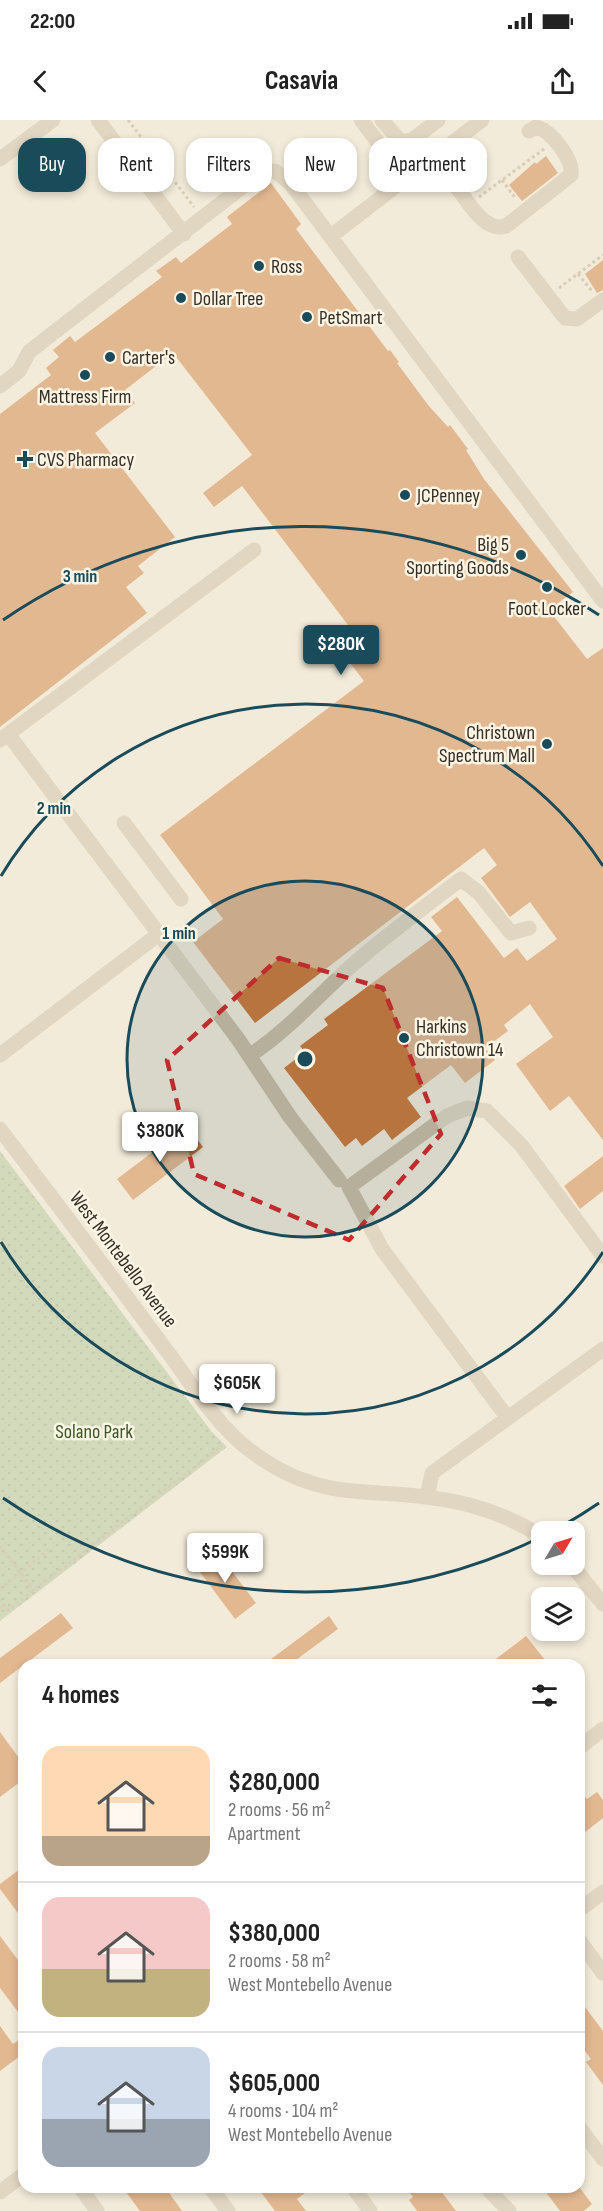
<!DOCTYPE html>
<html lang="en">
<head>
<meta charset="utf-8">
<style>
	body { margin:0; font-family:"Sofia Sans Condensed",sans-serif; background:#f2f2f2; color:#222; height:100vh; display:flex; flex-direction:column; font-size:22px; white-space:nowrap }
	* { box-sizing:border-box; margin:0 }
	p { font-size:20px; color:#767676 }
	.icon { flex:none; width:33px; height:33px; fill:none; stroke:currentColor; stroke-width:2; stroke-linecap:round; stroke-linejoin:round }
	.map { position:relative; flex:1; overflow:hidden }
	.drawer { position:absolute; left:18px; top:1539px; width:567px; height:534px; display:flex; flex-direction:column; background:#fff; border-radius:18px; box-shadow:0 3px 9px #0003 }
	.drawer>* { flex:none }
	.top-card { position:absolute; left:18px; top:18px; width:567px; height:54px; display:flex; gap:12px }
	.needle { width:39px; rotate:52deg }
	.buttons { position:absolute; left:531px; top:1401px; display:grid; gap:12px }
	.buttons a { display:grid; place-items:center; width:54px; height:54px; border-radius:12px; background:#fff; box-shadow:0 3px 9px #0003; font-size:30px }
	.price { position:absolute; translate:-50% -51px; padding:0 14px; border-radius:6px; background:#fff; color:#222; font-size:20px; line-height:39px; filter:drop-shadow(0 2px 3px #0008) }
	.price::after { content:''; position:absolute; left:50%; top:36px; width:18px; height:14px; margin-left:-9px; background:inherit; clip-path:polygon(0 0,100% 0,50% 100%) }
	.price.on { background:#194b5b; color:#fff }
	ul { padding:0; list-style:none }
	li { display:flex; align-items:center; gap:18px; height:150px; padding:0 24px }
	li+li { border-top:2px solid #e0e0e0 }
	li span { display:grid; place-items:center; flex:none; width:168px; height:120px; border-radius:18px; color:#555 }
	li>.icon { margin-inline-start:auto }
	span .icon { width:72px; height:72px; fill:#fffc; stroke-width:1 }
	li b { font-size:26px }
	h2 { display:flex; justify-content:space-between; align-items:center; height:72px; padding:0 24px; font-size:26px }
	.tag { padding:0 21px; border-radius:18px; background:#fff; box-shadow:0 3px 9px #0003; font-size:21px; line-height:54px }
	.tag.on { background:#194b5b; color:#fff }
	.status { display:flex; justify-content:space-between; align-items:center; height:42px; padding:0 30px; background:#fff; direction:ltr }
	.status svg { height:16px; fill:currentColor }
	header { display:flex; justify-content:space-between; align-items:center; height:78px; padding:0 24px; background:#fff; font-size:27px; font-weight:700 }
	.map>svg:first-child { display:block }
	.park { fill:url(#park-dots) }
	.building { fill:#cf7a3b }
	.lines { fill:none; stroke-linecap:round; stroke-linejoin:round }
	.path { stroke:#b8a88e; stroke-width:3; stroke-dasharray:3 3; stroke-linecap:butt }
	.minor { stroke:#ccbda4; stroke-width:15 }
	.marked { fill:none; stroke:#d62828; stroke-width:4.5; stroke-dasharray:12 8; stroke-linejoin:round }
	.ring { fill:none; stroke:#194b5b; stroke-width:3 }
	.poi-dot { fill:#194b5b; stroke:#fbf5e5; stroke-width:2 }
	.labels { text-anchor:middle; stroke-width:5; stroke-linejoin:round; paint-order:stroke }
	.poi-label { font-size:20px; fill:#372e26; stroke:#fbf5e5; text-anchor:start }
	.street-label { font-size:20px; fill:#372e26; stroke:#fbf5e5 }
	.park-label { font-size:20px; fill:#3d5728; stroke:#fbf5e5 }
	.centre { fill:#194b5b; stroke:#fbf5e5; stroke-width:3 }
	.ring-label { font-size:18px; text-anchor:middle; font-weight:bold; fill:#194b5b; stroke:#fbf5e5; stroke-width:5; stroke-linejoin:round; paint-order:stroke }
</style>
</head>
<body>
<div class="status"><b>22:00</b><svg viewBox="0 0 49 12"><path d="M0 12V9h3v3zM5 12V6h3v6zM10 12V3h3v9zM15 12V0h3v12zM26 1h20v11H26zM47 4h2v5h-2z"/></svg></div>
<header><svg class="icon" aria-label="back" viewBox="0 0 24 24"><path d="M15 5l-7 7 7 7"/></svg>Casavia<svg class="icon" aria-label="share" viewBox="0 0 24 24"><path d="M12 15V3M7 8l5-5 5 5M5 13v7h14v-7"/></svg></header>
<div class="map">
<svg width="603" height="2091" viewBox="0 0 603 2091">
	<defs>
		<pattern id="park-dots" width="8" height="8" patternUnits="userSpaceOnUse" patternTransform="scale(1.5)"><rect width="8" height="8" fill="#adc398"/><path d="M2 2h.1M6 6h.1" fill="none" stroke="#8e9f7c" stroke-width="1.8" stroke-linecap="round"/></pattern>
	</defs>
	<rect width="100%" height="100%" fill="#f3ebd9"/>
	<path class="park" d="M0,1031l212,281 15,15 -227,174z"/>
	<path class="building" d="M546,36l12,17 -36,28 -13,-16 26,-23 1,2z
		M271,63l30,41 -5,5 92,122 2,-1 9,12 -2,1 31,42 20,22 2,-2 18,24 -2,1 18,29 89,113 -24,18 38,49 16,-11v492l-34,-44 -19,15 -34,-47 37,-27 -23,-33 -26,21 4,6 -23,17 10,12 -30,23 -14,-18 -44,33 14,19 -29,23 -8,-11 -22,17 -6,-8 -11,9 -61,-79 21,-16 -5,-6 28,-21 -4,-6 118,-88 -11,-14 26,-20 47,61 13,-10 10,13 30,-22 -27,-37 -20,15 -29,-39 16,-13 -13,-17 -229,175 -62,-81 30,-23 -63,-84 204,-154 -17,-22 17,-13 -122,-160 -28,21 -11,-14 49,-38 -79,-102 -48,37 10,13 -40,30 80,104 -37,29 6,7 -18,14 21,26 -147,114v-313l51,-39 -5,-7 13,-11 -6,-7 17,-14 5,6 87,-65 -6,-6 20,-14 5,6 51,-39 -5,-7z
		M603,140v30l-6,3 -12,-19z
		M187,1006l16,21 -70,53 -16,-21z
		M603,1036v35l-23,18 -16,-23z
		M215,1429l41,54 -21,16 -41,-55z
		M61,1493l12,15 -73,55v-25z
		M329,1496l9,13 -49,36h-26z
		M526,1516l23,29h-61z
		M0,1612l24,33v14l-24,18z
		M579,1670l8,9 10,-7 6,8v18l-24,19z
		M24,1746v55l-24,-32v-5z
		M0,1816l24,32v52l-24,-32z
		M579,1879l24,32v54l-17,-23 5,-3 -12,-16z
		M0,1906l13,18 11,-8v17l-24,18z
		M133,2067h32l17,24h-42l-14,-19z
		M257,2067h56l-16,12 9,12h-31z
		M406,2067h32l18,24h-39l-8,-11 4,-3z
		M542,2067h37l13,17 -8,7h-24z"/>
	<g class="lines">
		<path class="path" d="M128,0l66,87
			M502,60l14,19
			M479,77l65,-48
			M578,154l14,17
			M559,168l44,-33
			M0,1426l34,45
			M0,1469l49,-39
			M0,1479l8,11 214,-164
			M0,1489l4,-5"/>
		<path class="minor" d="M98,0l86,114
			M361,0l45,59
			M382,0l19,22 11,-2 26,-20
			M0,39l53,-39
			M455,65c13,15 28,48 51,41l65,-51c3,-15 -20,-45 -35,-48l-7,4
			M331,116l151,-116
			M518,137l47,61 12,1 26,-19
			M0,266l19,-15 10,-19 19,-15 198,-153 18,-12 11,-1 16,13 312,417
			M8,614l230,305 52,78 49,63
			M0,620l254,-190
			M124,703l57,76
			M0,935l159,-121
			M249,936c38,-25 67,-58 100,-88 36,-32 74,-60 112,-89l18,14 32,40 18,-5
			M0,1009c54,71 108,142 161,214 27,35 52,78 86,105 17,13 40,27 59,33 29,11 60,11 90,13 54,4 100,13 146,43
			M507,1297l-125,-168 -33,-62 98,-71 20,-8 20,3 34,34 82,111
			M427,1377l5,-24 171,-124
			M571,1444l32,40
			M579,1628l24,-19
			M579,1790l24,-18
			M579,1820l24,33
			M579,2007l24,32
			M80,2067l17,24
			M210,2067l18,24
			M353,2067l17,24
			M486,2067l23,24
			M0,2072l24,-18"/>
	</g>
	<path d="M0 0H603V2091H0ZM279,838l104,30 58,146 -92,106 -155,-66 -27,-114z" fill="#f3ebd9" fill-opacity=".55" fill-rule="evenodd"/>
	<path class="marked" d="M279,838l104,30 58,146 -92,106 -155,-66 -27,-114z"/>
	<circle cx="305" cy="939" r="178" fill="#194b5b" fill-opacity=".12"/>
	<g class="ring">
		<circle cx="305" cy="939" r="178"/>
		<path d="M603 1132A355 355 0 0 1 1 1122M1 756A355 355 0 0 1 603 746"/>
		<path d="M599 1383A533 533 0 0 1 555 1410M539 1418A533 533 0 0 1 3 1378M3 500A533 533 0 0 1 599 495"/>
	</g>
	<g class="poi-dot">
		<circle cx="259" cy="146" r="6"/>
		<circle cx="181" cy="178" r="6"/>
		<circle cx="307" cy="197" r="6"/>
		<circle cx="110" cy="237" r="6"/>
		<circle cx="85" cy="255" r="6"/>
		<path d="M22 330h6v6h6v6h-6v6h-6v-6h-6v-6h6z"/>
		<circle cx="405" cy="375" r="6"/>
		<circle cx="521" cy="435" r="6"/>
		<circle cx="547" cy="467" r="6"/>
		<circle cx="547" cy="624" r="6"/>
		<circle cx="404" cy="918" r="6"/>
	</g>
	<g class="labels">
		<g class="poi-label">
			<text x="271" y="153">Ross</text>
			<text x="193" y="185">Dollar Tree</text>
			<text x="319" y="204">PetSmart</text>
			<text x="122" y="244">Carter's</text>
			<text x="85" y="283" text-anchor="middle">Mattress Firm</text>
			<text x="37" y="346">CVS Pharmacy</text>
			<text x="417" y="382">JCPenney</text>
			<text x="509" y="431" text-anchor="end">Big 5<tspan x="509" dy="23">Sporting Goods</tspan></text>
			<text x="547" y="495" text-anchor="middle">Foot Locker</text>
			<text x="535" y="619" text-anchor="end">Christown<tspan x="535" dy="23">Spectrum Mall</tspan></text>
			<text x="416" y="913">Harkins<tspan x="416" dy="23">Christown 14</tspan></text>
		</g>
		<g class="street-label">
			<text transform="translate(124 1139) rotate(53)" y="7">West Montebello Avenue</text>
		</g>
		<g class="park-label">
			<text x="94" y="1318">Solano Park</text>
		</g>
	</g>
	<circle cx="305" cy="939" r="9" class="centre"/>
	<g class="ring-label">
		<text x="80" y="462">3 min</text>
		<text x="54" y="694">2 min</text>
		<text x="179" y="819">1 min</text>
	</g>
</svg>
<div class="buttons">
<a><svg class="needle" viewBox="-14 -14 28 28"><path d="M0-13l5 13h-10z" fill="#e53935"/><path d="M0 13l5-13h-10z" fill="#767676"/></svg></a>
<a><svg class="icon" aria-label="layers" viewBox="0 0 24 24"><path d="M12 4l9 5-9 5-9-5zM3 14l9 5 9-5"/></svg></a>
</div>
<b class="price on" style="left:341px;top:556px">$280K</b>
<b class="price" style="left:160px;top:1043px">$380K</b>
<b class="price" style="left:237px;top:1295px">$605K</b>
<b class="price" style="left:225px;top:1464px">$599K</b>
<div class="top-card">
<a class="tag on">Buy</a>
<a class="tag">Rent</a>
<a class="tag">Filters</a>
<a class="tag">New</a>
<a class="tag">Apartment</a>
</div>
<section class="drawer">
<h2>4 homes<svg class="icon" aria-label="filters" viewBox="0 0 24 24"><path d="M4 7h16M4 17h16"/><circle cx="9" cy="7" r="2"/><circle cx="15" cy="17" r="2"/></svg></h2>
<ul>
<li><span style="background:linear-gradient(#ffd9b3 75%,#b9a48a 0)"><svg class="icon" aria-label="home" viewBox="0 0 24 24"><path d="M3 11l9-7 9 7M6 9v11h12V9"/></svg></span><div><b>$280,000</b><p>2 rooms · 56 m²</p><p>Apartment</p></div></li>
<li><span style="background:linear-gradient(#f6c9c9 60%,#c2b280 0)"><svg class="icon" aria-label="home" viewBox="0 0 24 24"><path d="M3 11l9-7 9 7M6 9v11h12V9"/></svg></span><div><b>$380,000</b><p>2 rooms · 58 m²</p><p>West Montebello Avenue</p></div></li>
<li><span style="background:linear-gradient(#c9d6e8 60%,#9aa5b1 0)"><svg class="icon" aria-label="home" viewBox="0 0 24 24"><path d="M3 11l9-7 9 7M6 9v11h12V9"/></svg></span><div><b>$605,000</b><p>4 rooms · 104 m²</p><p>West Montebello Avenue</p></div></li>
</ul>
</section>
</div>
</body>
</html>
